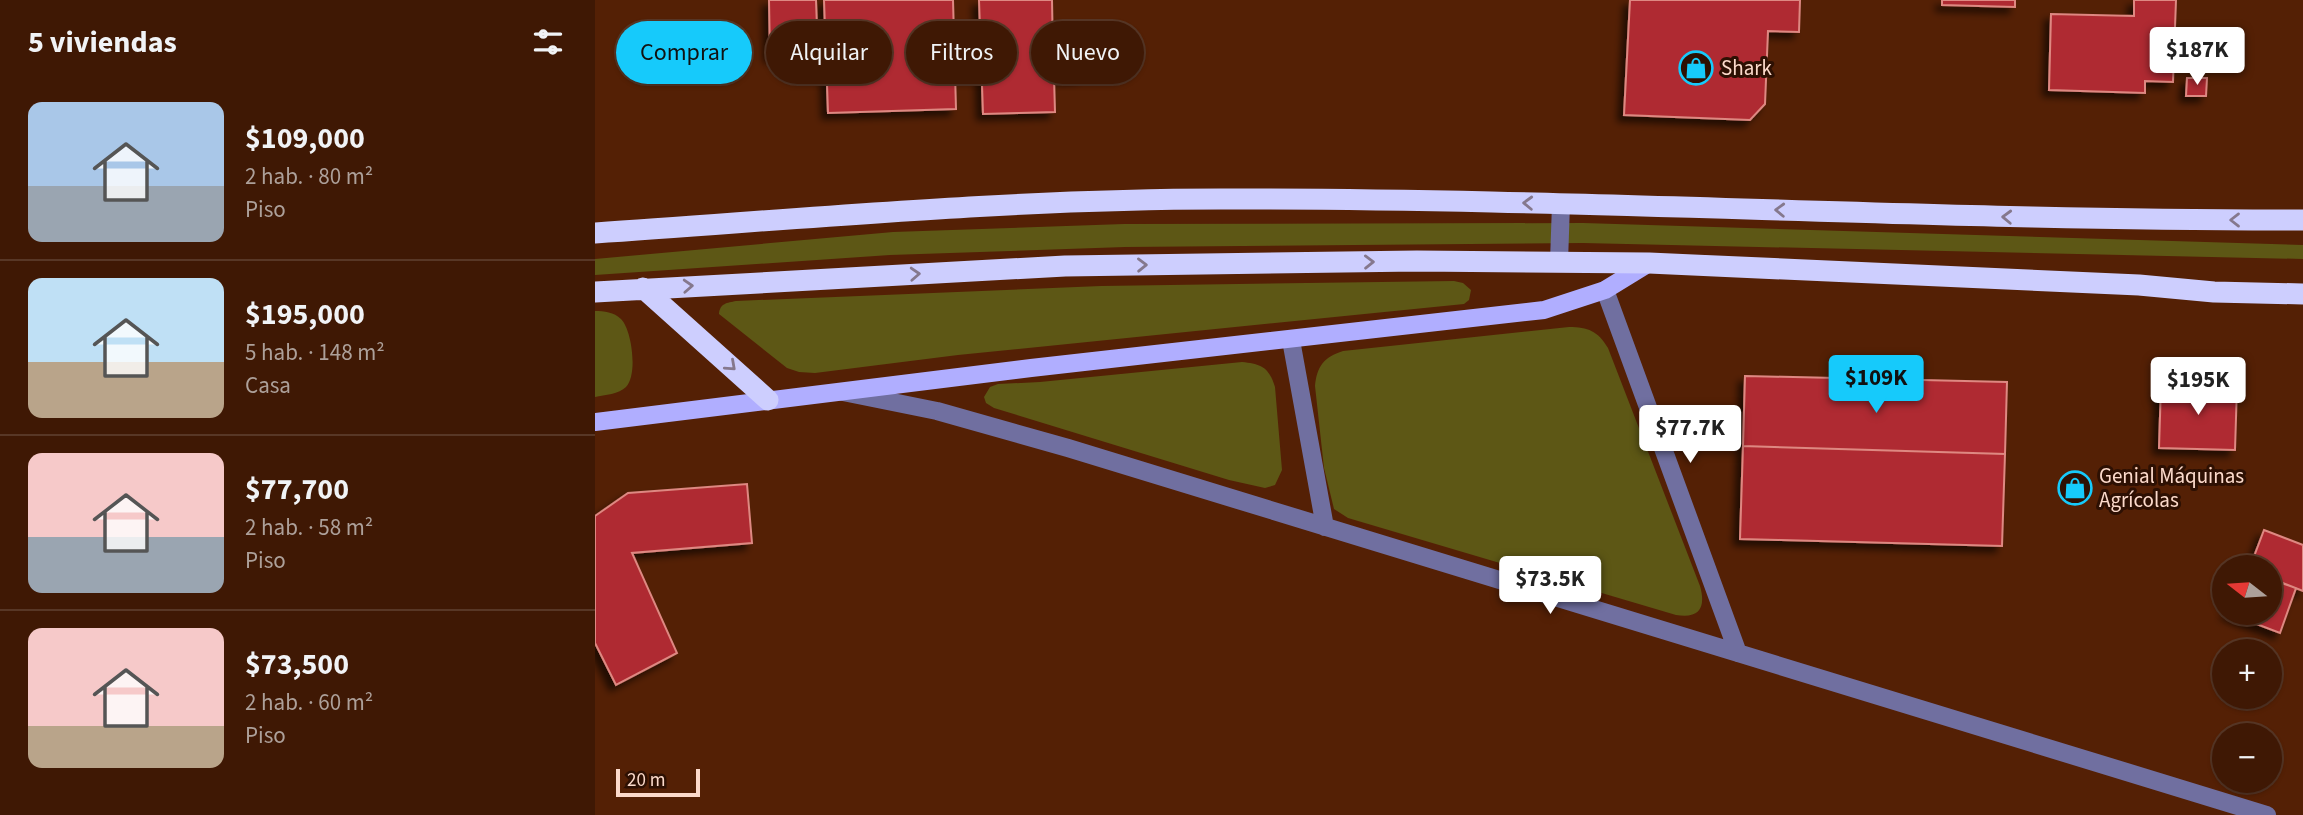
<!DOCTYPE html>
<html lang="es">
<head>
<meta charset="utf-8">
<style>
	body { margin:0; font-family:"Source Sans 3",sans-serif; background:#46210e; color:#f1f3f6; height:100vh; display:flex; flex-direction:column; font-size:26px; white-space:nowrap }
	* { box-sizing:border-box; margin:0 }
	p { font-size:23px; color:#ada09a }
	.icon { flex:none; width:38px; height:38px; fill:none; stroke:currentColor; stroke-width:2; stroke-linecap:round; stroke-linejoin:round }
	.map { position:relative; flex:1; overflow:hidden }
	.panel { display:flex; flex-direction:column; background:#3f1804; width:595px }
	.panel>* { flex:none }
	.guide { position:absolute; left:21px; top:21px; width:665px; height:63px; display:flex; gap:14px }
	.needle { width:46px; rotate:287deg }
	.buttons { position:absolute; left:1617px; top:555px; display:grid; gap:14px }
	.buttons a { display:grid; place-items:center; width:70px; height:70px; border-radius:50%; background:#3f1804; box-shadow:0 2px 5px #0004,0 0 0 2px #583726; font-size:35px }
	.scale { position:absolute; left:21px; bottom:18px; width:84px; box-sizing:border-box; padding-left:7px; border:4px solid #fcdacb; border-top:0; font-size:19px; line-height:24px; white-space:nowrap; color:#fcdacb; -webkit-text-stroke:5px #2d1003; paint-order:stroke }
	.price { position:absolute; translate:-50% -60px; padding:0 16px; border-radius:7px; background:#fff; color:#222; font-size:23px; line-height:46px; filter:drop-shadow(0 2px 4px #0008) }
	.price::after { content:''; position:absolute; left:50%; top:42px; width:21px; height:16px; margin-left:-10px; background:inherit; clip-path:polygon(0 0,100% 0,50% 100%) }
	.price.on { background:#16cafb; color:#111 }
	ul { padding:0; list-style:none }
	li { display:flex; align-items:center; gap:21px; height:175px; padding:0 28px }
	li+li { border-top:2px solid #583726 }
	li span { display:grid; place-items:center; flex:none; width:196px; height:140px; border-radius:14px; color:#555 }
	li>.icon { margin-inline-start:auto }
	span .icon { width:84px; height:84px; fill:#fffc; stroke-width:1 }
	li b { font-size:30px }
	h2 { display:flex; justify-content:space-between; align-items:center; height:84px; padding:0 28px; font-size:30px }
	.pill { padding:0 24px; border-radius:32px; background:#3f1804; box-shadow:0 2px 5px #0004,0 0 0 2px #583726; font-size:24px; line-height:63px }
	.pill.on { background:#16cafb; color:#111 }
	main { display:flex; flex:1; min-height:0 }
	.map>svg:first-child { display:block }
	.green { fill:#5d5715 }
	.building { fill:#af2c30; stroke:#de8882; stroke-width:2; filter:url(#shadow) }
	.lines { fill:none; stroke-linecap:round; stroke-linejoin:round }
	.minor { stroke:#706fa0; stroke-width:18 }
	.major { stroke:#b0aeff; stroke-width:18 }
	.highway { stroke:#cdcefe; stroke-width:21 }
	.oneway { stroke:#85788d }
	.labels { text-anchor:middle; stroke-width:6; stroke-linejoin:round; paint-order:stroke }
	.poi-label { font-size:21px; fill:#fcdacb; stroke:#2d1003; text-anchor:start }
</style>
</head>
<body>
<main>
<section class="panel">
<h2>5 viviendas<svg class="icon" aria-label="filters" viewBox="0 0 24 24"><path d="M4 7h16M4 17h16"/><circle cx="9" cy="7" r="2"/><circle cx="15" cy="17" r="2"/></svg></h2>
<ul>
<li><span style="background:linear-gradient(#a9c7e8 60%,#9aa5b1 0)"><svg class="icon" aria-label="home" viewBox="0 0 24 24"><path d="M3 11l9-7 9 7M6 9v11h12V9"/></svg></span><div><b>$109,000</b><p>2 hab. · 80 m²</p><p>Piso</p></div></li>
<li><span style="background:linear-gradient(#bfe0f5 60%,#b9a48a 0)"><svg class="icon" aria-label="home" viewBox="0 0 24 24"><path d="M3 11l9-7 9 7M6 9v11h12V9"/></svg></span><div><b>$195,000</b><p>5 hab. · 148 m²</p><p>Casa</p></div></li>
<li><span style="background:linear-gradient(#f6c9c9 60%,#9aa5b1 0)"><svg class="icon" aria-label="home" viewBox="0 0 24 24"><path d="M3 11l9-7 9 7M6 9v11h12V9"/></svg></span><div><b>$77,700</b><p>2 hab. · 58 m²</p><p>Piso</p></div></li>
<li><span style="background:linear-gradient(#f6c9c9 70%,#b9a48a 0)"><svg class="icon" aria-label="home" viewBox="0 0 24 24"><path d="M3 11l9-7 9 7M6 9v11h12V9"/></svg></span><div><b>$73,500</b><p>2 hab. · 60 m²</p><p>Piso</p></div></li>
</ul>
</section>
<div class="map">
<svg width="1708" height="815" viewBox="0 0 1708 815">
	<defs>
		<filter id="shadow"><feDropShadow dx="-6" dy="6" stdDeviation="3.5" flood-color="#0009"/></filter>
	</defs>
	<rect width="100%" height="100%" fill="#542005"/>
	<path class="green" d="M988,223l720,22v14l-720,-16 -458,4 -235,8 -295,20v-16l298,-27 231,-8z
		M859,281l9,2 8,7 -2,10 -5,4 -506,51 -143,18 -16,-1 -12,-4 -68,-54c1,-11 8,-11 17,-13l365,-15z
		M0,311c9,0 19,1 26,8 11,11 17,56 5,68 -7,7 -21,8 -31,10z
		M974,327c19,0 29,4 39,21l92,238c6,21 0,33 -24,29l-328,-97 -14,-9 -10,-41 -9,-82c2,-20 9,-29 28,-35z
		M647,362c19,2 27,5 33,25l7,83 -7,15 -10,3 -36,-8 -235,-72 -8,-5 -2,-6 6,-10 8,-3 42,-2z"/>
	<path class="building" d="M174,0h47l2,55 -48,1z
		M229,0h129l3,109 -128,4z
		M384,0h73l1,54 29,-1 1,23 -29,1 1,35 -72,2z
		M1035,0h170l-1,32 -31,-1 -3,73 -15,16 -126,-5z
		M1347,0h73v7l-73,-2z
		M1539,0h42l-3,82 -28,-1v12l-96,-3 2,-76 83,2z
		M1592,78h20l-1,18h-20z
		M1150,376l262,6 -2,72 -262,-8z
		M1566,385l76,1 -2,64 -76,-2z
		M1148,446l262,8 -3,92 -262,-7z
		M152,484l5,59 -120,10 45,100 -61,32 -21,-42v-127l33,-23z
		M1669,530l39,15v46l-33,-13v-11h-20z
		M1675,579l26,9 -16,45 -55,-21h45z"/>
	<g class="lines">
		<path class="minor" d="M964,262l2,-58
			M1010,290l133,363
			M696,340l34,187
			M248,392l94,19 131,37 1199,367"/>
		<path class="major" d="M0,422l436,-54 513,-58 61,-20 44,-27"/>
		<path class="highway" d="M0,233c208,-14 417,-34 626,-34 361,-1 721,22 1082,21
			M48,288l125,112
			M0,292l470,-26 352,-5 232,2 490,22 75,7 89,2"/>
	</g>
	<defs><path id="oneway-chevron" d="M-2-3.5L2.5 0L-2 3.5" fill="none" stroke-width="1.6" stroke-linecap="round" stroke-linejoin="round" transform="scale(1.75)"/></defs>
	<g class="oneway">
		<use href="#oneway-chevron" transform="translate(933 203) rotate(-178)"/>
		<use href="#oneway-chevron" transform="translate(1185 210) rotate(-178)"/>
		<use href="#oneway-chevron" transform="translate(1412 217) rotate(-178)"/>
		<use href="#oneway-chevron" transform="translate(1640 220) rotate(180)"/>
		<use href="#oneway-chevron" transform="translate(774 262) rotate(-1)"/>
		<use href="#oneway-chevron" transform="translate(547 265) rotate(-1)"/>
		<use href="#oneway-chevron" transform="translate(320 274) rotate(-3)"/>
		<use href="#oneway-chevron" transform="translate(93 286) rotate(-3)"/>
		<use href="#oneway-chevron" transform="translate(136 366) rotate(42)"/>
	</g>
	<defs>
		<symbol id="shop-ring" viewBox="-11 -11 22 22"><circle r="9.5" fill="#2d1003" stroke="#16cafb" stroke-width="1.5"/><path d="M-5-2.5h2.3a2.7 3.5 0 0 1 5.4 0H5L5.5 6h-11ZM-1.5-2.5h3a1.5 2.3 0 0 0-3 0Z" fill="#16cafb"/></symbol>
	</defs>
	<g fill-rule="evenodd">
		<use href="#shop-ring" x="1082" y="49" width="38" height="38"/>
		<use href="#shop-ring" x="1461" y="469" width="38" height="38"/>
	</g>
	<g class="labels">
		<g class="poi-label">
			<text x="1126" y="75">Shark</text>
			<text x="1504" y="483">Genial Máquinas<tspan x="1504" dy="24">Agrícolas</tspan></text>
		</g>
	</g>
</svg>
<div class="buttons">
<a><svg class="needle" viewBox="-14 -14 28 28"><path d="M0-13l5 13h-10z" fill="#e53935"/><path d="M0 13l5-13h-10z" fill="#ada09a"/></svg></a>
<a>+</a>
<a>−</a>
</div>
<div class="scale">20 m</div>
<b class="price" style="left:1602px;top:87px">$187K</b>
<b class="price on" style="left:1281px;top:415px">$109K</b>
<b class="price" style="left:1603px;top:417px">$195K</b>
<b class="price" style="left:1095px;top:465px">$77.7K</b>
<b class="price" style="left:955px;top:616px">$73.5K</b>
<div class="guide">
<a class="pill on">Comprar</a>
<a class="pill">Alquilar</a>
<a class="pill">Filtros</a>
<a class="pill">Nuevo</a>
</div>
</div>
</main>
</body>
</html>
